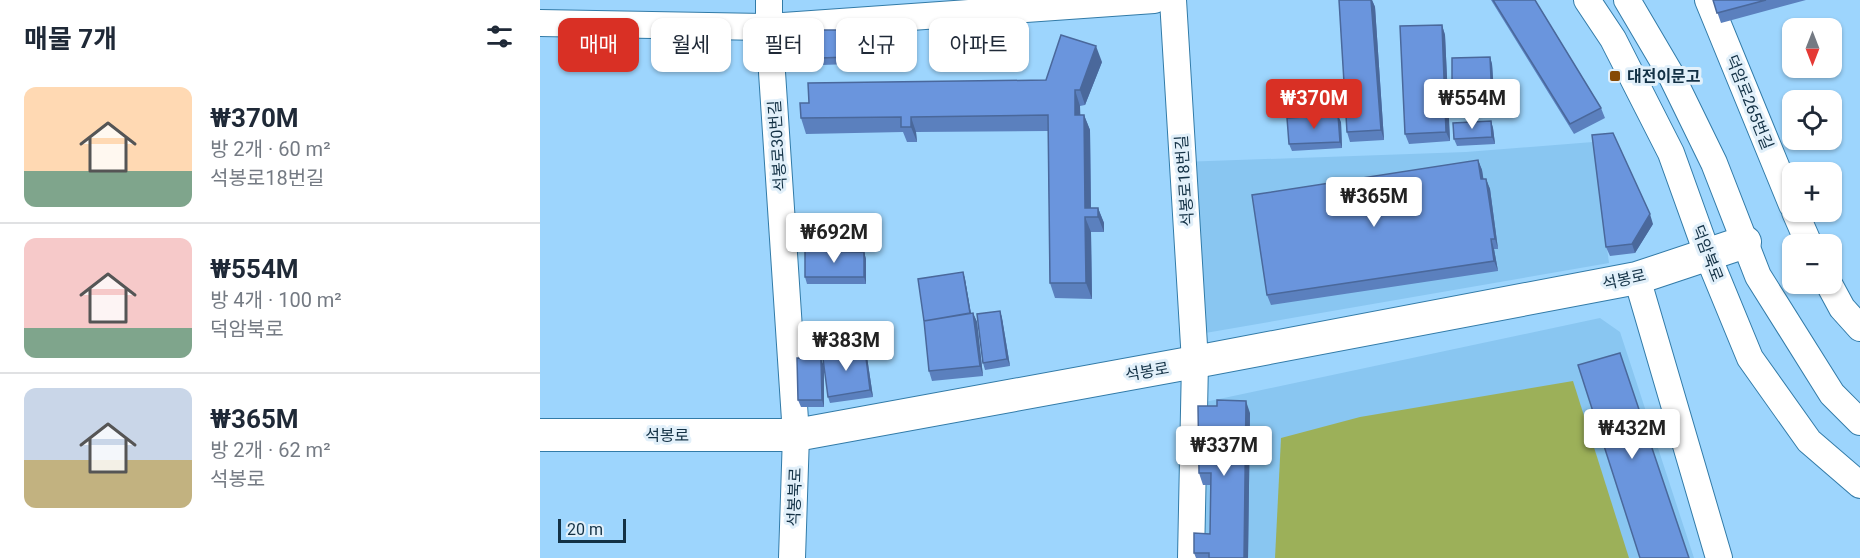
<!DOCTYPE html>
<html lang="ko">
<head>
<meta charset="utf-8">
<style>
	body { margin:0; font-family:Roboto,"Noto Sans KR",sans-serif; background:#f6f6f7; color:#1f2937; height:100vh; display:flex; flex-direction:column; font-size:22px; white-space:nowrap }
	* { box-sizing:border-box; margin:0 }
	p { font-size:20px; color:#747a83 }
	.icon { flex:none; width:33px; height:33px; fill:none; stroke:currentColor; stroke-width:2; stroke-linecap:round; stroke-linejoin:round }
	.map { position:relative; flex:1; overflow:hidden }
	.drawer { display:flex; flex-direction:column; background:#fff; width:540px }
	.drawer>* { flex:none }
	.banner { position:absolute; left:18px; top:18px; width:570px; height:54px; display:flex; gap:12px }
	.needle { width:39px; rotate:180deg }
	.tools { position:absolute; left:1242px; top:18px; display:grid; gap:12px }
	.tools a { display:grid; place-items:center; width:60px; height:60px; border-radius:12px; background:#fff; box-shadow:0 2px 4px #0004; font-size:30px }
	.scale { position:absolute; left:18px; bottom:15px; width:68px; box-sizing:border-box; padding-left:6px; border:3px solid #133145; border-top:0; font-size:16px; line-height:21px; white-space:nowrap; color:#133145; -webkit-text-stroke:4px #e2f0fa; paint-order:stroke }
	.price { position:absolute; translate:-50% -51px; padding:0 14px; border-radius:6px; background:#fff; color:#222; font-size:20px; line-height:39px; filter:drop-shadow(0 2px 3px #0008) }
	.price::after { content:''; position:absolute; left:50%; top:36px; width:18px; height:14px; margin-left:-9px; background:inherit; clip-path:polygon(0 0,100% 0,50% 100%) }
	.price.selected { background:#d93025; color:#fff }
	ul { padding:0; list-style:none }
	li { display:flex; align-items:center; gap:18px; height:150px; padding:0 24px }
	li+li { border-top:2px solid #e0e1e3 }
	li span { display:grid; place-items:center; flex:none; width:168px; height:120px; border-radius:12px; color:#555 }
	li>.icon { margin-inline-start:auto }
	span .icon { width:72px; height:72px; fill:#fffc; stroke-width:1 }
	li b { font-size:26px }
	h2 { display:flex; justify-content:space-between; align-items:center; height:72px; padding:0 24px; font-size:26px }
	.chip { padding:0 21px; border-radius:12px; background:#fff; box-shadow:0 2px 4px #0004; font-size:21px; line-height:54px }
	.chip.selected { background:#d93025; color:#fff }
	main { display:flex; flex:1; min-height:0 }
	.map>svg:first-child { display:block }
	.built { fill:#89c6f1 }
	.pitch { fill:#9cb059 }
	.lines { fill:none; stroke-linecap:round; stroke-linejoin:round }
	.minor-casing { stroke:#327ba8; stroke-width:28 }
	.major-casing { stroke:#327ba8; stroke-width:34 }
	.minor { stroke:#fff; stroke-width:26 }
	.major { stroke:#fff; stroke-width:32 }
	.wall { fill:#5b80be }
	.shaded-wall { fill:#4a689b }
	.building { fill:#6a95dd; stroke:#4a689b; stroke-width:1.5 }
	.poi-dot { fill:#854904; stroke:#e2f0fa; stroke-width:2 }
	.labels { text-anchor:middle; stroke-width:6; stroke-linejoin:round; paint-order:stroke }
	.poi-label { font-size:16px; font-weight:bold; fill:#133145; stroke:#e2f0fa; text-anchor:start }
	.street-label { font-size:16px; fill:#133145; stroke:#e2f0fa }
</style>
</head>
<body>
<main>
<section class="drawer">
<h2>매물 7개<svg class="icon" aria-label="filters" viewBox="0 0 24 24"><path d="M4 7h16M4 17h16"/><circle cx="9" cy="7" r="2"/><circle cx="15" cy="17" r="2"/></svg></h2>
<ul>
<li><span style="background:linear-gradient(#ffd9b3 70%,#7fa58c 0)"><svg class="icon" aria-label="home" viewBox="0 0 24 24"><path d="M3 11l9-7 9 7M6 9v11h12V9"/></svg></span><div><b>₩370M</b><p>방 2개 · 60 m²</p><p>석봉로18번길</p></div></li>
<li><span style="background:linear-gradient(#f6c9c9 75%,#7fa58c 0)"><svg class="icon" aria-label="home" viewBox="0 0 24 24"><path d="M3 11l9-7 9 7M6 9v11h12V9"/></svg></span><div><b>₩554M</b><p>방 4개 · 100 m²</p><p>덕암북로</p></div></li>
<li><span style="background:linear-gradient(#c9d6e8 60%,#c2b280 0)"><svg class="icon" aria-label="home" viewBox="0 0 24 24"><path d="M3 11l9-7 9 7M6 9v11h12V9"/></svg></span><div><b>₩365M</b><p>방 2개 · 62 m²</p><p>석봉로</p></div></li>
</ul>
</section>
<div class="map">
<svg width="1320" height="558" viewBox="0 0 1320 558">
	<rect width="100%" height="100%" fill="#9dd5fd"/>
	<path class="built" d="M1053,142l16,121 -421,73 -7,-174 285,-10z
		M1060,318l20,14 74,226h-500l-3,-153z"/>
	<path class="pitch" d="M1033,381l56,177h-354l6,-120 79,-21z"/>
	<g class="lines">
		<defs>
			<path id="minor" d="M229,0v27l27,408 -4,123
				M633,0l22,362 -4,196
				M1047,0l26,39 58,114 37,103 42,102 59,83 51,44
				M1087,0l43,73 44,90 44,113 74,118 28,28
				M1168,0l84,205
				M0,23l229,4 385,-27
				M1255,212l14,32
				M1097,278l82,280
				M1289,284l13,24 18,20"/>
			<path id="major" d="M0,435h256l399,-73 442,-84 108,-36"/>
		</defs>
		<use href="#minor" class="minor-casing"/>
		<use href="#major" class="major-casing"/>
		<use href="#minor" class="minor"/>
		<use href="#major" class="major"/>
	</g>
	<path class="wall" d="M799,0h33l3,7 9,133 -34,2 -3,-10z
		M951,0h44l66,108 4,10 -31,16z
		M1173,0h93l-85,23z
		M448,22l3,7v16h-15l-1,13 -35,-2 -3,-7z
		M902,25l3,10 5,106 -41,3 -4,-10z
		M337,37l1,26 -84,3 -2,-7z
		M950,57l2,7 3,42 -41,1 -2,-7z
		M562,62l-17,43 -5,1v9h4l6,15 1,78h7l6,15v9h-13l1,67 -37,-1 -5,-15 -2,-152 -132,1 1,10h-10l-4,-10 -97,2 -5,-16 8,-15 237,-23z
		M951,121l2,7 2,16 -38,2 -3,-7z
		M801,122l1,26 -50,3 -3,-7z
		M938,160l4,10 1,9h3l4,10 8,60h-4l4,22 -227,34 -4,-10z
		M315,222l2,30h7l2,7v25h-59l-2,-7 13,-26 -2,-6z
		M1113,224l-18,29 -25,3 -4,-9z
		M423,272l2,7 6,34h2l4,9 6,54 -51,5 -3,-10 -4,-50z
		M460,311l2,7 8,48 -25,4 -2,-7z
		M325,350l2,7 6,40 -43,6 -2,-6 25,-45z
		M284,366v41h-23l-3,-7z
		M710,413l-2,145h-52l-2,-5 16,-19v-49h-7l-4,-12z"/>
	<path class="shaded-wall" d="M831,0h1l3,7 9,133 -3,-10z
		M448,22l3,7v16l-3,-7z
		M902,25l3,10 5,106 -4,-9z
		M334,30l3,7 1,26 -2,-7z
		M433,38l3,7 -1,13 -3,-7z
		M556,46l6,16 -17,43 -5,-15z
		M950,57l2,7 3,42 -3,-7z
		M535,90l5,16 1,24 -6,-15z
		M544,115l6,15 1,87 -6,-9z
		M798,115l3,7 1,26 -2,-6z
		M371,117l5,15 1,10 -6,-15z
		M951,121l2,7 2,16 -3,-7z
		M938,160l4,10 3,18 -4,-9z
		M946,179l4,10 8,60 -3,-10z
		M558,208l6,15v9l-6,-15z
		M1110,214l3,10 -18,29 -3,-9z
		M313,215l2,7 2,30 -3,-7z
		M545,217l6,15 1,67 -6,-16z
		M951,239l3,10 4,22 -4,-10z
		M324,252l2,7v25l-2,-7z
		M423,272l2,7 7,42 -2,-7z
		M460,311l2,7 8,48 -3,-7z
		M433,313l4,9 6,54 -3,-10z
		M325,350l2,7 6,40 -3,-7z
		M281,359l3,7v41l-2,-7z
		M706,401l4,12 -2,145h-4z"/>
	<path class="building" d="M799,0h32l10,130 -34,2z
		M953,0h42l66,108 -31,16z
		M1173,0h53l-49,13z
		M397,20l51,2v16h-15l-1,13 -35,-2z
		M902,25l4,107 -41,2 -5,-108z
		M263,30h71l2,26 -84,3 -2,-16z
		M521,35l35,11 -16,44h-5v25h9l1,93h13v9h-13l1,66h-36l-2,-168 -137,2v10h-10v-10l-100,1 -1,-15h9l-1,-20 238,-3z
		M950,57l2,42 -40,1v-42z
		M798,115l2,27 -51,2 -2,-26z
		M951,121l1,16 -38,2 -1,-16z
		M1073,133l37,81 -18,30 -26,3 -14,-112z
		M938,160l3,19h5l9,60h-4l3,22 -227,34 -15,-100z
		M274,215h39l1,30h-38z
		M265,251l59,1v25h-59z
		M423,272l7,41 -46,8 -6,-42z
		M460,311l7,48 -24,4 -6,-49z
		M433,313l7,53 -51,5 -5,-50z
		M312,347v5l13,-2 5,40 -42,7 -6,-46z
		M1080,353l69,205h-49l-62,-193z
		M257,358l24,1 1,41h-24z
		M677,400l29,1 -2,157h-35v-5h-15v-20l16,1 1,-61h-12l-1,-67h19z"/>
	<rect class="poi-dot" x="1069" y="70" width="12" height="12" rx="3"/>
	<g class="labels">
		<g class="poi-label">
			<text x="1087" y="82">대전이문고</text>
		</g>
		<g class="street-label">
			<text transform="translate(1210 102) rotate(68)" y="6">덕암로265번길</text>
			<text transform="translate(237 146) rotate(-94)" y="6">석봉로30번길</text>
			<text transform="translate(644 181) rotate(-94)" y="6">석봉로18번길</text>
			<text transform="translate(1168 253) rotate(69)" y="6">덕암북로</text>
			<text transform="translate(1084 279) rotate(-13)" y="6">석봉로</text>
			<text transform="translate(607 371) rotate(-10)" y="6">석봉로</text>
			<text x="127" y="441">석봉로</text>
			<text transform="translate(254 497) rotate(-88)" y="6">석봉북로</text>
		</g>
	</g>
</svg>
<div class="tools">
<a><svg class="needle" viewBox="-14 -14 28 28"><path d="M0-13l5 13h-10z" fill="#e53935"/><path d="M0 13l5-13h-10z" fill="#747a83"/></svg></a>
<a><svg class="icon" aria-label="locate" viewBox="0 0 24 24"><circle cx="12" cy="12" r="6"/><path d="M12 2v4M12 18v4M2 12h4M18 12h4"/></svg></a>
<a>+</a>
<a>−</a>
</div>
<div class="scale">20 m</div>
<b class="price selected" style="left:774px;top:130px">₩370M</b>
<b class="price" style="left:932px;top:130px">₩554M</b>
<b class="price" style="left:834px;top:228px">₩365M</b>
<b class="price" style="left:294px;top:264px">₩692M</b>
<b class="price" style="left:306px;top:372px">₩383M</b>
<b class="price" style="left:1092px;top:460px">₩432M</b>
<b class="price" style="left:684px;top:477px">₩337M</b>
<div class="banner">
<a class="chip selected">매매</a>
<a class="chip">월세</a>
<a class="chip">필터</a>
<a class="chip">신규</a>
<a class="chip">아파트</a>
</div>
</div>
</main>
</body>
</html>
